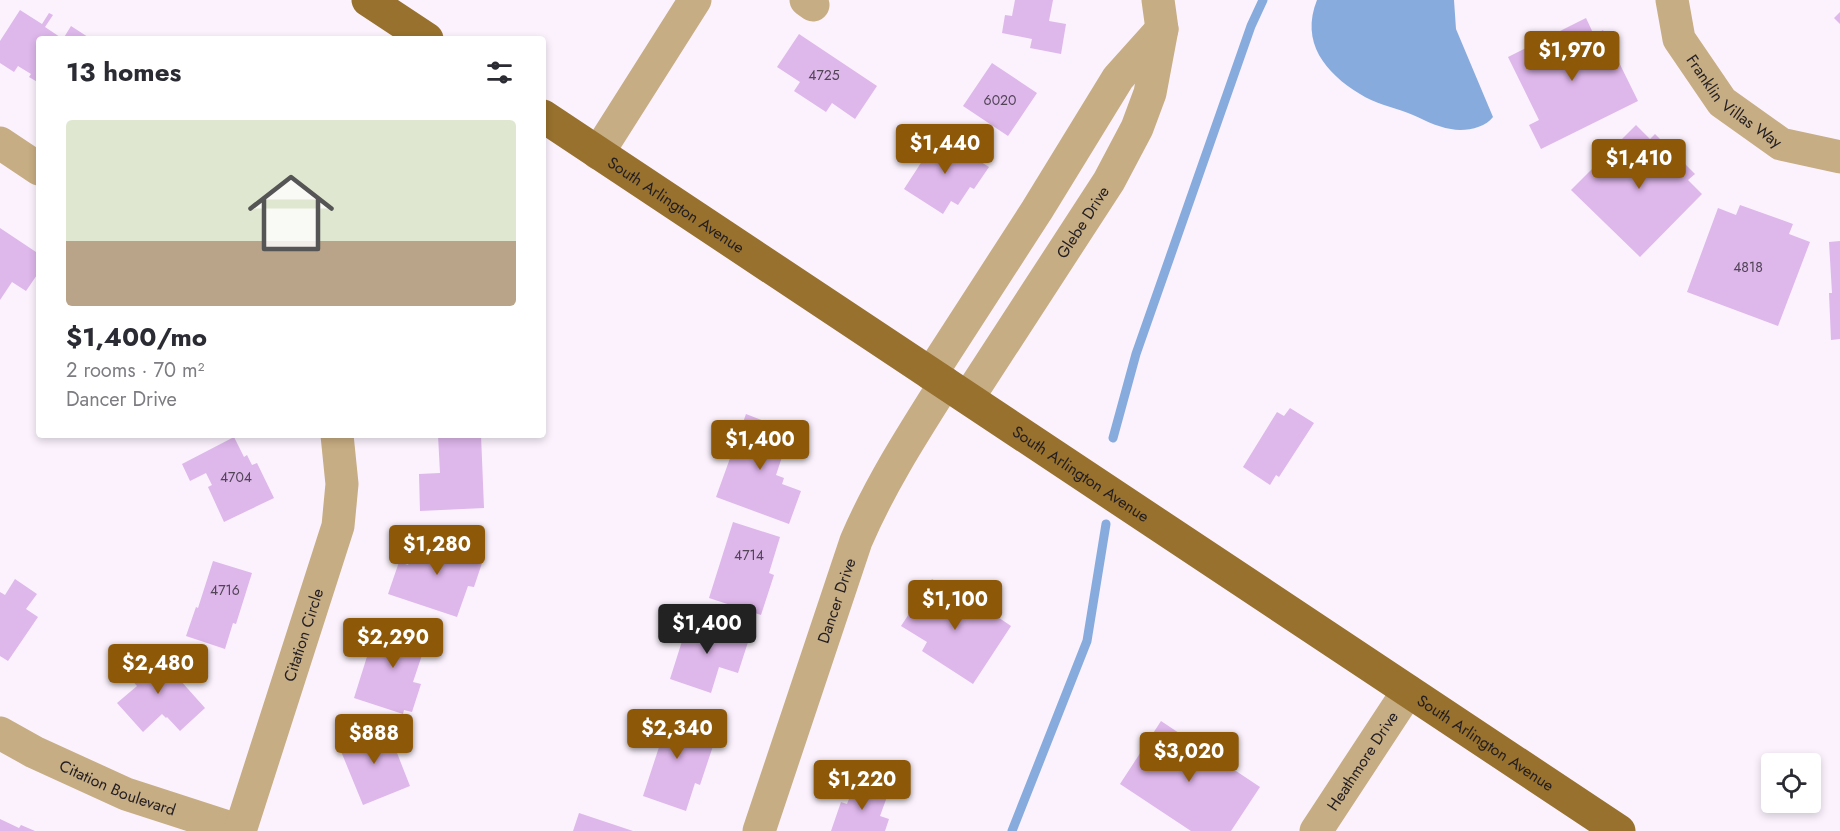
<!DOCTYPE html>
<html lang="en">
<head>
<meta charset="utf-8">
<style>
	body { margin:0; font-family:Jost,sans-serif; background:#f2f2f3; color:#2b2b33; height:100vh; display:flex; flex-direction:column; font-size:22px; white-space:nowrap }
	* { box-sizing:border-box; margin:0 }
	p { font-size:20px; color:#7c7c81 }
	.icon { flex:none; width:33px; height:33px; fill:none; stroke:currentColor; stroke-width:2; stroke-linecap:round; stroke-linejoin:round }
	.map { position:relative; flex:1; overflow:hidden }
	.sheet { position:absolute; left:36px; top:36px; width:510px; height:402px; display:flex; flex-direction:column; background:#fff; border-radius:6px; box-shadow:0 3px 9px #0003 }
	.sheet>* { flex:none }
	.controls { position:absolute; left:1761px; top:753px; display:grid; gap:12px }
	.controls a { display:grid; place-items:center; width:60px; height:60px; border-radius:6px; background:#fff; box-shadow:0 3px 9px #0003; font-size:30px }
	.price { position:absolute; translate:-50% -51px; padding:0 14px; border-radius:6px; background:#8d5908; color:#fff; font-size:20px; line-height:39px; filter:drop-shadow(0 2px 3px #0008) }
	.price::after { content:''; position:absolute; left:50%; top:36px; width:18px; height:14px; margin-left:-9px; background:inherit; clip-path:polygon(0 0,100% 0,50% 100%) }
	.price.selected { background:#222; color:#fff }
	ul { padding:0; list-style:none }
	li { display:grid; align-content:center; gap:12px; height:318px; padding:0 30px }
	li+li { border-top:2px solid #e1e1e2 }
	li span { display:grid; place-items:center; height:186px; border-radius:6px; color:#555 }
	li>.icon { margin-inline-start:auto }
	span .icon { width:108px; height:108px; fill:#fffc; stroke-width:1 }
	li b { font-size:26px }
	h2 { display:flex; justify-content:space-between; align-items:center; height:72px; padding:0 30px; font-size:26px }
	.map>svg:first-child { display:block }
	.water { fill:#88abdd }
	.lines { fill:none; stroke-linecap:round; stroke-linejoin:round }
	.stream { stroke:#88abdd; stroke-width:9 }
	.building { fill:#deb7eb }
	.minor { stroke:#c7ad83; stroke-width:33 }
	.major { stroke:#97712d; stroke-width:33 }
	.labels { text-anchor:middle; stroke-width:4.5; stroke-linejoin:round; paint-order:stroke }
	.number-label { font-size:14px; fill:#504455 }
	.street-label { font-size:16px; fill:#211d23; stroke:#fbf2fd }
</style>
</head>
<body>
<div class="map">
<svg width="1840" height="831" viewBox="0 0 1840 831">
	<rect width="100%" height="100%" fill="#fbf2fd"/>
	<path class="water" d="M1317,0h137l2,29 37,88c-8,11 -29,15 -42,12 -15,-2 -30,-11 -43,-16 -16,-6 -34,-10 -48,-19 -35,-21 -60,-52 -43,-94z"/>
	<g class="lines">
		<path class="stream" d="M1113,438l23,-84 115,-328 12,-26
			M1012,831l75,-190 19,-117"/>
	</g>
	<path class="building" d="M1015,0h38l-4,21 17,3 -5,30 -31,-6 2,-9 -30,-6 3,-18 7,1z
		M20,10l22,14 7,-11 4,2 -8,12 18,12 8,-13 20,13h-52v44l-10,-6 2,-3 -13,-8 -4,6 -14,-9v-22z
		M1840,12v12l-6,-6z
		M1586,18l8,17 9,-5 35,71 -97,48 -12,-24 10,-5 -31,-63z
		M799,34l78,52 -22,33 -23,-16 -6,9 -32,-21 6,-9 -23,-15z
		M992,63l45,30 -29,43 -45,-30z
		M1636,125l14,14 5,-5 40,40 -7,6 14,14 -62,63 -69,-67z
		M939,135l50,32 -15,22 -4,-2 -12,18 -7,-4 -8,13 -39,-25z
		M1740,205l53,19 -4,10 21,8 -32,84 -91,-34 31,-84 18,7z
		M0,228l39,26v18l-13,19 -14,-9 -12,18z
		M1840,241v98l-9,1 -2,-47h3l-3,-51z
		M1290,408l24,15 -35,54 -3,-2 -6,10 -27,-18 34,-55 7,4z
		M746,414l47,18 -1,3 2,1 -8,23 -4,-2 -6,18 8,3 -2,6 19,7 -12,33 -73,-27z
		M438,435h43l3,73 -64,3 -1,-37 21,-1z
		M234,437l10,20 3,-2 5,10 5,-2 17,35 -50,24 -16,-35 4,-2 -6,-12 -16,8 -8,-17z
		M733,522l47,15 -11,36 5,2 -13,40 -52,-17z
		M418,535l66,22 -10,30 -6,-1 -11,31 -69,-23 11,-32 9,3z
		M213,561l39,12 -16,51 -3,-1 -8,26 -39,-13 10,-29 2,1z
		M15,579l22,15 -11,15 12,8 -30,44 -8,-5v-64l5,3z
		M932,579l34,22 -2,2 18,12 4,-6 25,17 -38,58 -51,-33 5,-9 -26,-16z
		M689,619l60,20 -11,34 -19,-6 -8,26 -41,-14z
		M386,620l43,14 -16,48 8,2 -9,28 -8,-2 -1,4 -49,-16 16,-51 6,3z
		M148,651l12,13 3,-3 42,47 -25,23 -13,-14 -1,1 -4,-4 -19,18 -26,-29 20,-17 -13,-15z
		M651,711l66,23 -17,51 -5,-2 -9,28 -43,-15 18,-55 -19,-7z
		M1161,721l99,66 -29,44h-40l-71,-47z
		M386,725l24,61 -47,19 -25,-61z
		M855,783l33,11 -8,22 9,3 -4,12h-54l10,-29 6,2z
		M579,813l54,18h-60z
		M0,819l19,9 2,-3 14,6h-35z"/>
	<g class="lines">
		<g class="minor">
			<path d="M806,0l7,5"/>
			<path id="s1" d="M1672,0l7,39 43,63 59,42 59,13"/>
			<path d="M0,143l39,26"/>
			<path d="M598,153l97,-153"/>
			<path d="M931,374l106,-164 81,-132 44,-49"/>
			<path id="s2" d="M968,398l141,-217 28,-53 13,-35 12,-64 -4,-29"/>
			<path id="s3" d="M0,733l34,19 92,42 114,37"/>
			<path id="s4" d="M240,831l98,-305 4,-42 -5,-49"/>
			<path id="s5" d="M759,831l97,-290c24,-56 56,-106 89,-158"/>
			<path id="s6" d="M1316,831l92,-140"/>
		</g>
		<g class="major">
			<path d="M368,0l59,39"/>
			<path id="s7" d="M543,116l1076,715"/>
		</g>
	</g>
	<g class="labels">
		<g class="number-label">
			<text x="824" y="80">4725</text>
			<text x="1000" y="105">6020</text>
			<text x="1748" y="272">4818</text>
			<text x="236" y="482">4704</text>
			<text x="749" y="560">4714</text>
			<text x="225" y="595">4716</text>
		</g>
		<g class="street-label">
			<text dy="6" stroke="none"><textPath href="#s1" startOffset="124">Franklin Villas Way</textPath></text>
			<text dy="6" stroke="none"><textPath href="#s7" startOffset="160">South Arlington Avenue</textPath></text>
			<text dy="6" stroke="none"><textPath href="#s2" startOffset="210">Glebe Drive</textPath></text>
			<text dy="6" stroke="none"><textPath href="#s7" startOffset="646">South Arlington Avenue</textPath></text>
			<text dy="6" stroke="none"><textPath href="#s5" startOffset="243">Dancer Drive</textPath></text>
			<text dy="6" stroke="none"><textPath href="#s4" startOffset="206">Citation Circle</textPath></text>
			<text dy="6" stroke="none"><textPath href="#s7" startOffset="1132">South Arlington Avenue</textPath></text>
			<text dy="6" stroke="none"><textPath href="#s6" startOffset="84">Heathmore Drive</textPath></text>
			<text dy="6" stroke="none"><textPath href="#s3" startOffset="130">Citation Boulevard</textPath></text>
		</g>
	</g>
</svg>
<div class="controls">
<a><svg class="icon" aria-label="locate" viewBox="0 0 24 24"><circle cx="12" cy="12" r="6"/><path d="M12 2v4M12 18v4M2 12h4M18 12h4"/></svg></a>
</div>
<b class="price" style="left:1572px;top:82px">$1,970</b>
<b class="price" style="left:945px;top:175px">$1,440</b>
<b class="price" style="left:1639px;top:190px">$1,410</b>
<b class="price" style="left:760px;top:471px">$1,400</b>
<b class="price" style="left:437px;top:576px">$1,280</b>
<b class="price" style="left:955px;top:631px">$1,100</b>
<b class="price selected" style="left:707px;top:655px">$1,400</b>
<b class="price" style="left:393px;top:669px">$2,290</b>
<b class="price" style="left:158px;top:695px">$2,480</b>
<b class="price" style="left:677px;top:760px">$2,340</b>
<b class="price" style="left:374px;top:765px">$888</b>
<b class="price" style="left:1189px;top:783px">$3,020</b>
<b class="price" style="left:862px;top:811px">$1,220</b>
<section class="sheet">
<h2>13 homes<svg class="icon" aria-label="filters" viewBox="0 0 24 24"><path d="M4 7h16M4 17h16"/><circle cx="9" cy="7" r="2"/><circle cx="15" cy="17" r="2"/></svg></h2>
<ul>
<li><span style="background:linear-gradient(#dfe7d0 65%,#b9a48a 0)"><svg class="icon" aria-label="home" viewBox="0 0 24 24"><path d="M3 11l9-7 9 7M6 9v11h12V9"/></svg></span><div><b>$1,400/mo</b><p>2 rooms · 70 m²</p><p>Dancer Drive</p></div></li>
</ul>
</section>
</div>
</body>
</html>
